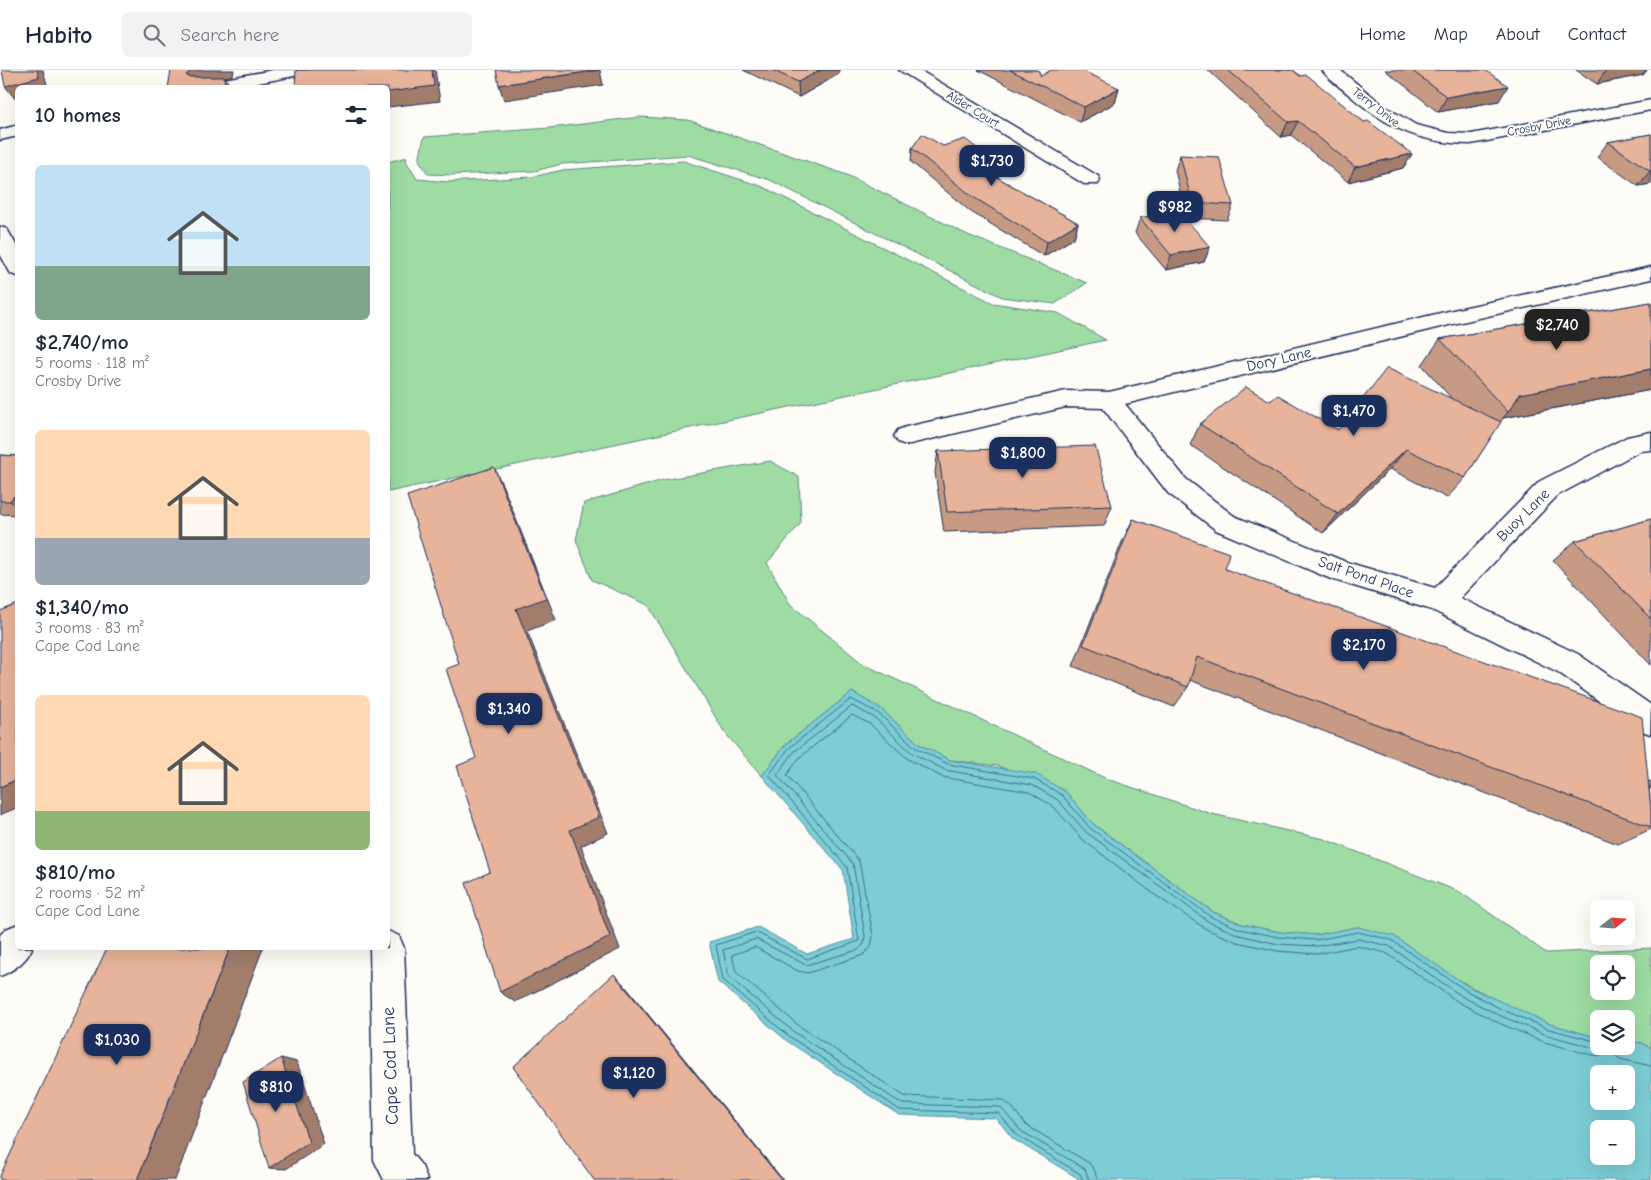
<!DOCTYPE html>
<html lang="en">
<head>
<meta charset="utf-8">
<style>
	body { margin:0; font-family:"Comic Neue",sans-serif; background:#f2f2f3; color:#1f2937; height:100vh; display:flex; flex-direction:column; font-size:19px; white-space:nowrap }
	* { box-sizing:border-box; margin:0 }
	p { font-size:16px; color:#747a83 }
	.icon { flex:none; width:28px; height:28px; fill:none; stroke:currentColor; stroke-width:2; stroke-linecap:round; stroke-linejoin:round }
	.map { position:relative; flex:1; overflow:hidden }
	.side { position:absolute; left:15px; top:15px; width:375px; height:865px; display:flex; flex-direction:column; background:#fff; border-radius:8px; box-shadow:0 5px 20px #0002 }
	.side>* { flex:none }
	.needle { width:32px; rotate:73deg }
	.buttons { position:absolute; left:1590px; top:830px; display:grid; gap:10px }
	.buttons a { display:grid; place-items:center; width:45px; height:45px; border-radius:8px; background:#fff; box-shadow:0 5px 20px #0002; font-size:25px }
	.price { position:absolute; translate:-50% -42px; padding:0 11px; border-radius:10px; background:#1b2f5e; color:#fff; font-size:16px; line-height:32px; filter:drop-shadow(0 1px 2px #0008) }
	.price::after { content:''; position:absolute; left:50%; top:30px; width:15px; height:11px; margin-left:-8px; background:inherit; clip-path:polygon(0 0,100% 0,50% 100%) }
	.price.selected { background:#222; color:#fff }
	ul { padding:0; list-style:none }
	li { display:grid; align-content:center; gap:10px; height:265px; padding:0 20px }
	li span { display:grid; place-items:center; height:155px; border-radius:8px; color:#555 }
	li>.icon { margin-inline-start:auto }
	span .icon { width:90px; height:90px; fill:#fffc; stroke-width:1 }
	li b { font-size:21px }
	h2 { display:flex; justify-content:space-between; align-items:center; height:60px; padding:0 20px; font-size:21px }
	header { display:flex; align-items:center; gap:30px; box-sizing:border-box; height:70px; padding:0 25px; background:#fff; border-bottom:1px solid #e0e1e3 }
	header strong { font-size:24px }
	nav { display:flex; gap:28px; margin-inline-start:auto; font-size:18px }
	.search { width:350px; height:45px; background:#f2f2f3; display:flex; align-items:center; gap:12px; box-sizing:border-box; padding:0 18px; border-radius:8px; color:#747a83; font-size:19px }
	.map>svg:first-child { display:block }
	.green { fill:#9edca4; stroke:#5c8681; fill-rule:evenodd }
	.water { fill:#7ccdd5; stroke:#558ea5; fill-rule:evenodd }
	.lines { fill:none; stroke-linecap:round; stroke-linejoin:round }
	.shore { stroke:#426e8e; stroke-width:1 }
	.minor-casing { stroke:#1b2f5e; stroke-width:3 }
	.minor { fill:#fdfcf7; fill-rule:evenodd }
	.wall { fill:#c79a84; stroke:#1b2f5e }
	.shaded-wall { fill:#a27d6c; stroke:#1b2f5e }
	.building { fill:#e7b39a; stroke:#1b2f5e }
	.labels { text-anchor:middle; stroke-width:4; stroke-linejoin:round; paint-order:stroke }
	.far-street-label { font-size:12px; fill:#1b2f5e; stroke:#fdfcf7 }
	.street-label { font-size:15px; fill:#1b2f5e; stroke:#fdfcf7 }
	.near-street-label { font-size:18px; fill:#1b2f5e; stroke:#fdfcf7 }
</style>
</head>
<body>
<header>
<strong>Habito</strong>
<div class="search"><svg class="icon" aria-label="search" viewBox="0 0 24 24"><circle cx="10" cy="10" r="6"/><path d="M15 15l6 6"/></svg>Search here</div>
<nav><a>Home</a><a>Map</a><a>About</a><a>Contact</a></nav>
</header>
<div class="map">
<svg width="1651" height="1110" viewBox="0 0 1651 1110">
	<rect width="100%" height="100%" fill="#fdfcf7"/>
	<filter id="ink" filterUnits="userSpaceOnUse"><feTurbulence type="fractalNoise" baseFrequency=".02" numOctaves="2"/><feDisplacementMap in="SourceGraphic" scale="10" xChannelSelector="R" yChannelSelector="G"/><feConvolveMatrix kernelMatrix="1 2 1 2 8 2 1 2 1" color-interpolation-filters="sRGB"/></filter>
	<g filter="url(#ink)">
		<path class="green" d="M640,47l48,3 159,55 121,60 119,48 -32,21 -53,-7 -232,-117 -82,-25 -126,9 -28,7 -83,4 -23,-1 -9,-14 5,-23 126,-9z
			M407,87l-1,4 11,18 31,3 84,-5 31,-7 120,-9 78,25 232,117 65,10 48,27 -718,152v-330z
			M770,391l29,16 2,46 -34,40 23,41 73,60 244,115 105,35 112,25 136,53 86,61 105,-5v100l-9,-5 -16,-2v-22h-27v19l-49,-14 -44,-19 -148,-78 -42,8 -37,-3 -37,-8 -29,-12 -120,-88 -27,-32 -68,-26 -48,-6 -31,-16 -38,-35 -29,-17 -67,53 -23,31 -37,-43 -77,-128 -56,-25 -16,-40 8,-37 79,-23zM1599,894h27v27h-27z"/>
		<path class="water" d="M852,622l29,17 38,35 31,16 86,14 30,18 27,32 120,88 29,12 37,8 37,3 42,-8 36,9 75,51 81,37 49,14v8h27v-5l16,2 9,5v132h-570l-68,-41 -17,-21 -97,-3 -112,-74 -69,-59 -9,-40 49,-15 49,27 47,-15 -11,-69 -81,-94 23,-31zM1599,1004h27v27h-27zM1599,1059h27v27h-27z"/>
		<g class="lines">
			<path class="shore" d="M1083,1110l-3,-6 -63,-39 -19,-22 -98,-3 -110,-73 -67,-57 -7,-35 40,-13 51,27 52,-18 -12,-74 -78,-92 20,-27 62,-49 27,14 38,35 32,16 86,15 28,16 28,33 121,89 29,12 38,8 38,3 42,-8 33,8 76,51 36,19 46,19 50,13
				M1089,1110l-4,-11 -64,-38 -21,-24 -98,-3 -108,-72 -65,-55 -6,-27 33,-11 50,26 52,-15 6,-6 1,-8 -12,-72 -76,-89 17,-23 58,-46 23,12 37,35 33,17 87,15 26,15 28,32 123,90 30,13 39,9 39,2 41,-7 31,7 74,51 38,19 46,19 48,13 10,-2
				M1097,1110l-2,-9 -6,-8 -63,-38 -15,-19 -8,-6 -99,-4 -106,-71 -62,-53 -4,-17 23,-8 43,24 10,2 55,-18 8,-8 2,-11 -14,-75 -72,-86 12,-17 53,-43 18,9 38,35 34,18 87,15 24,14 29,33 73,56 51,34 31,13 40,9 40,3 40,-8 29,7 74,50 39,20 45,19 48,13 9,1 10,-4 9,7 31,7"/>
			<defs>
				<path id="minor" d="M273,0h34l-2,3 -6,2 -67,13h-37l8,-5z
					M899,0h20l179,106 2,4 -2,4h-14z
					M1322,0h18l44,36 32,19 32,8 23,1 180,-34v10l-180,34c-54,-1 -84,-17 -124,-51 -8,-7 -19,-14 -25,-23z
					M18,55v11l-18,4v-10z
					M0,157l7,2 11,19v28l-7,-2 -11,-20z
					M1651,197v12l-198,45 -328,80 61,75 48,37 112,46 89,26 105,-107 87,-44 24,-5v18l-11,1 -82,44 -98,103 118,56 73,51 -1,29 -10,-4 -82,-58 -126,-62 -101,-31 -115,-49 -48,-37 -65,-85 -37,-1 -160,38 -8,-3 -4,-6 4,-6 8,-3 160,-36 43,1 344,-82z
					M18,854v24h14c-5,13 -19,23 -32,28v-41l6,-6z
					M388,861l11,5 5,12 8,206 10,12 5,14h-43l-10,-20 -4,-212h18z"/>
			</defs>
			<use href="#minor" class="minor-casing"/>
			<use href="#minor" class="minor"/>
		</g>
		<path class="wall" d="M743,0h96v4l-40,23z
			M978,0h60l3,6 78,12 -4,15 -35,19z
			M1208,0h85l71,52 48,32 -9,14 -55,14 -57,-47 -10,2z
			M1385,0h100l14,31 -61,11z
			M1576,0h71l-4,5 -46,9z
			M1651,64v50l-13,2 -41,-29 11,-15z
			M943,76l57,20 -2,12 80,45 -4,15 -30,18 -73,-44 -60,-50 1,-14z
			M1180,85l53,50 -6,15 -41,-2 -11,-48z
			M1140,148l70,29 -6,15 -38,8 -31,-37z
			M1651,232v88l-148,28 -38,60 -18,20 -57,-29 -67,64 -133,-88 10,-21 70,-23 68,29 114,-31 -30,-34 18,-26z
			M938,381l174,55 -8,20 -160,6 -9,-60z
			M0,385l18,1v59l-18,-1z
			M1133,449l92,50 423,213 3,-1v8l-2,-3 2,24v19l-33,15 -428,-164 -2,7 -14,20 -101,-41 49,-124z
			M1651,449v146l-98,-105 22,-19z"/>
		<path class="shaded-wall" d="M37,0h6l5,18h-30v12h-2l-11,-14z
			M193,0h41l-1,5 -8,2 6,11h-38l-7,-13z
			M432,0h3l5,31 -52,6v-15z
			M600,0l3,15 -99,15 -5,-15z
			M821,0h18v4l-40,23 -1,-15z
			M1606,0h41l-4,5 -46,9z
			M1508,16l-9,15 -61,11 9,-15z
			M1119,18l-4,15 -35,19 4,-15z
			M1298,51l-7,14 -10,2 7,-15z
			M1412,84l-9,14 -55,14 7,-15z
			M1000,96l-2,14 -12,-9z
			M1650,101h1v13l-13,2z
			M1078,153l-4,15 -30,18 3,-14z
			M1210,177l-6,15 -38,8 5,-15z
			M1651,299v21l-148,28 5,-6 12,-18z
			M1406,379l-16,20 -67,64 15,-19z
			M494,397l11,24 51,129 -29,11 81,202 -27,13 39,103 -105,53 -15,-10 70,-162 -54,-221z
			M18,421v17l-8,-7z
			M18,709v28l-18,8v-28z
			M230,878h33l-88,232h-38z
			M614,904l11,12 158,194h-1z
			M281,988l16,4 27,82 -38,25 -17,-1z"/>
		<path class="building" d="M2,0h35l2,7 -34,9z
			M171,0h22l-7,5 2,2h37l-1,11h-56z
			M296,0h136l2,16 -46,6v-4h-93z
			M496,0h104l-101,15z
			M772,0h49l-23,12z
			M1010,0h28l3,6 10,-6h30l38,18 -35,19z
			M1228,0h65l7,6 7,-1 57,47 4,-1 44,33 -57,13 -57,-46 -10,1z
			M1411,0h74l23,16 -61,11z
			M922,64l21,12 22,-7 35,27 -14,5 92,52 -31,19 -74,-45 -61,-49z
			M1651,64v37h-1l-42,-29z
			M1180,85l39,2 14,48 -41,-2z
			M1178,140l32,37 -39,8 -31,-37z
			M1651,232v67l-131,25 -12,18 -68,-73z
			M1387,298l114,54 -36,56 -59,-29 -68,65 -138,-90 46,-37 24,14 8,-6 60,35z
			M1095,376l17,60 -165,6 -9,-61z
			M0,385l18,1v35l-8,10h-10z
			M494,397l52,131 -30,11 83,208 -29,13 40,107 -110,55 -34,-109 24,-11 -33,-106 19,-8 -30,-89 13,-5 -52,-168z
			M1133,449l96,34 -4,16 417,148 9,93v17l-454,-170 -9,30 -105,-42z
			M1651,449v100l-76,-78z
			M18,534v175l-18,8v-176z
			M107,878h123l-93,232h-137v-4z
			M614,904l168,206h-188l-81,-113z
			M281,988l28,84 -40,26 -26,-86z"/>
	</g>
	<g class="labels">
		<g class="far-street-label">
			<text transform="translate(1376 37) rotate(38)" y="4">Terry Drive</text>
			<text transform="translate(973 39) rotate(31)" y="4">Alder Court</text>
			<text transform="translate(1539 56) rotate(-11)" y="4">Crosby Drive</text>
		</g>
		<g class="street-label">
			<text transform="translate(1279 289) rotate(-13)" y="5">Dory Lane</text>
			<text transform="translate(1523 445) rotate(-45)" y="5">Buoy Lane</text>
			<text transform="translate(1366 507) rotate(19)" y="5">Salt Pond Place</text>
		</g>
		<g class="near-street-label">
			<text transform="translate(390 996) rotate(-92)" y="6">Cape Cod Lane</text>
		</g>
	</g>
</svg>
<div class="buttons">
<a><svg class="needle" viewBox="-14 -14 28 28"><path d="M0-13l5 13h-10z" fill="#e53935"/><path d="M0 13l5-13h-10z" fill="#747a83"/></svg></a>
<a><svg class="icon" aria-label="locate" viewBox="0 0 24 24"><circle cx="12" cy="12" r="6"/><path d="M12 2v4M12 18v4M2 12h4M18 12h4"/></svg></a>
<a><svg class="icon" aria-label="layers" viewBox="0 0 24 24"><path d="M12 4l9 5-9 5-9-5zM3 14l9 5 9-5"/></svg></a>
<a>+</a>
<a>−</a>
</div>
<b class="price" style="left:992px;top:117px">$1,730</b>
<b class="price" style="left:1175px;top:163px">$982</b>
<b class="price selected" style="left:1557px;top:281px">$2,740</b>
<b class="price" style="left:1354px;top:367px">$1,470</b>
<b class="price" style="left:1023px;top:409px">$1,800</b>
<b class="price" style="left:1364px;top:601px">$2,170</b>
<b class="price" style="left:509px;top:665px">$1,340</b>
<b class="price" style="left:117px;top:996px">$1,030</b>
<b class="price" style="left:634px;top:1029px">$1,120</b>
<b class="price" style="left:276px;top:1043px">$810</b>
<section class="side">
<h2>10 homes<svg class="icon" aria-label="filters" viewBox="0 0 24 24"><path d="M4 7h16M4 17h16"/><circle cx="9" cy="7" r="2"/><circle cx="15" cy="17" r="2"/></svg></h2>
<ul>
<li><span style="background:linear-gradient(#bfe0f5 65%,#7fa58c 0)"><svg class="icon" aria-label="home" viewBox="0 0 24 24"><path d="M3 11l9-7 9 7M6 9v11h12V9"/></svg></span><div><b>$2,740/mo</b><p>5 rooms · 118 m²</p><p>Crosby Drive</p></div></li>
<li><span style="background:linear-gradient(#ffd9b3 70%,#9aa5b1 0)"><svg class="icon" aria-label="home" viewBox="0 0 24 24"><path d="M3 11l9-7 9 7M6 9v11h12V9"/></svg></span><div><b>$1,340/mo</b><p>3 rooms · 83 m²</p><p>Cape Cod Lane</p></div></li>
<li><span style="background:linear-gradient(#ffd9b3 75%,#8fb573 0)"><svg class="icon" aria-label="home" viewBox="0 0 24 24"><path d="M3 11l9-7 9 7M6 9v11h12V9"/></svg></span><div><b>$810/mo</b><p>2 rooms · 52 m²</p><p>Cape Cod Lane</p></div></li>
</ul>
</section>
</div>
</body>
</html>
